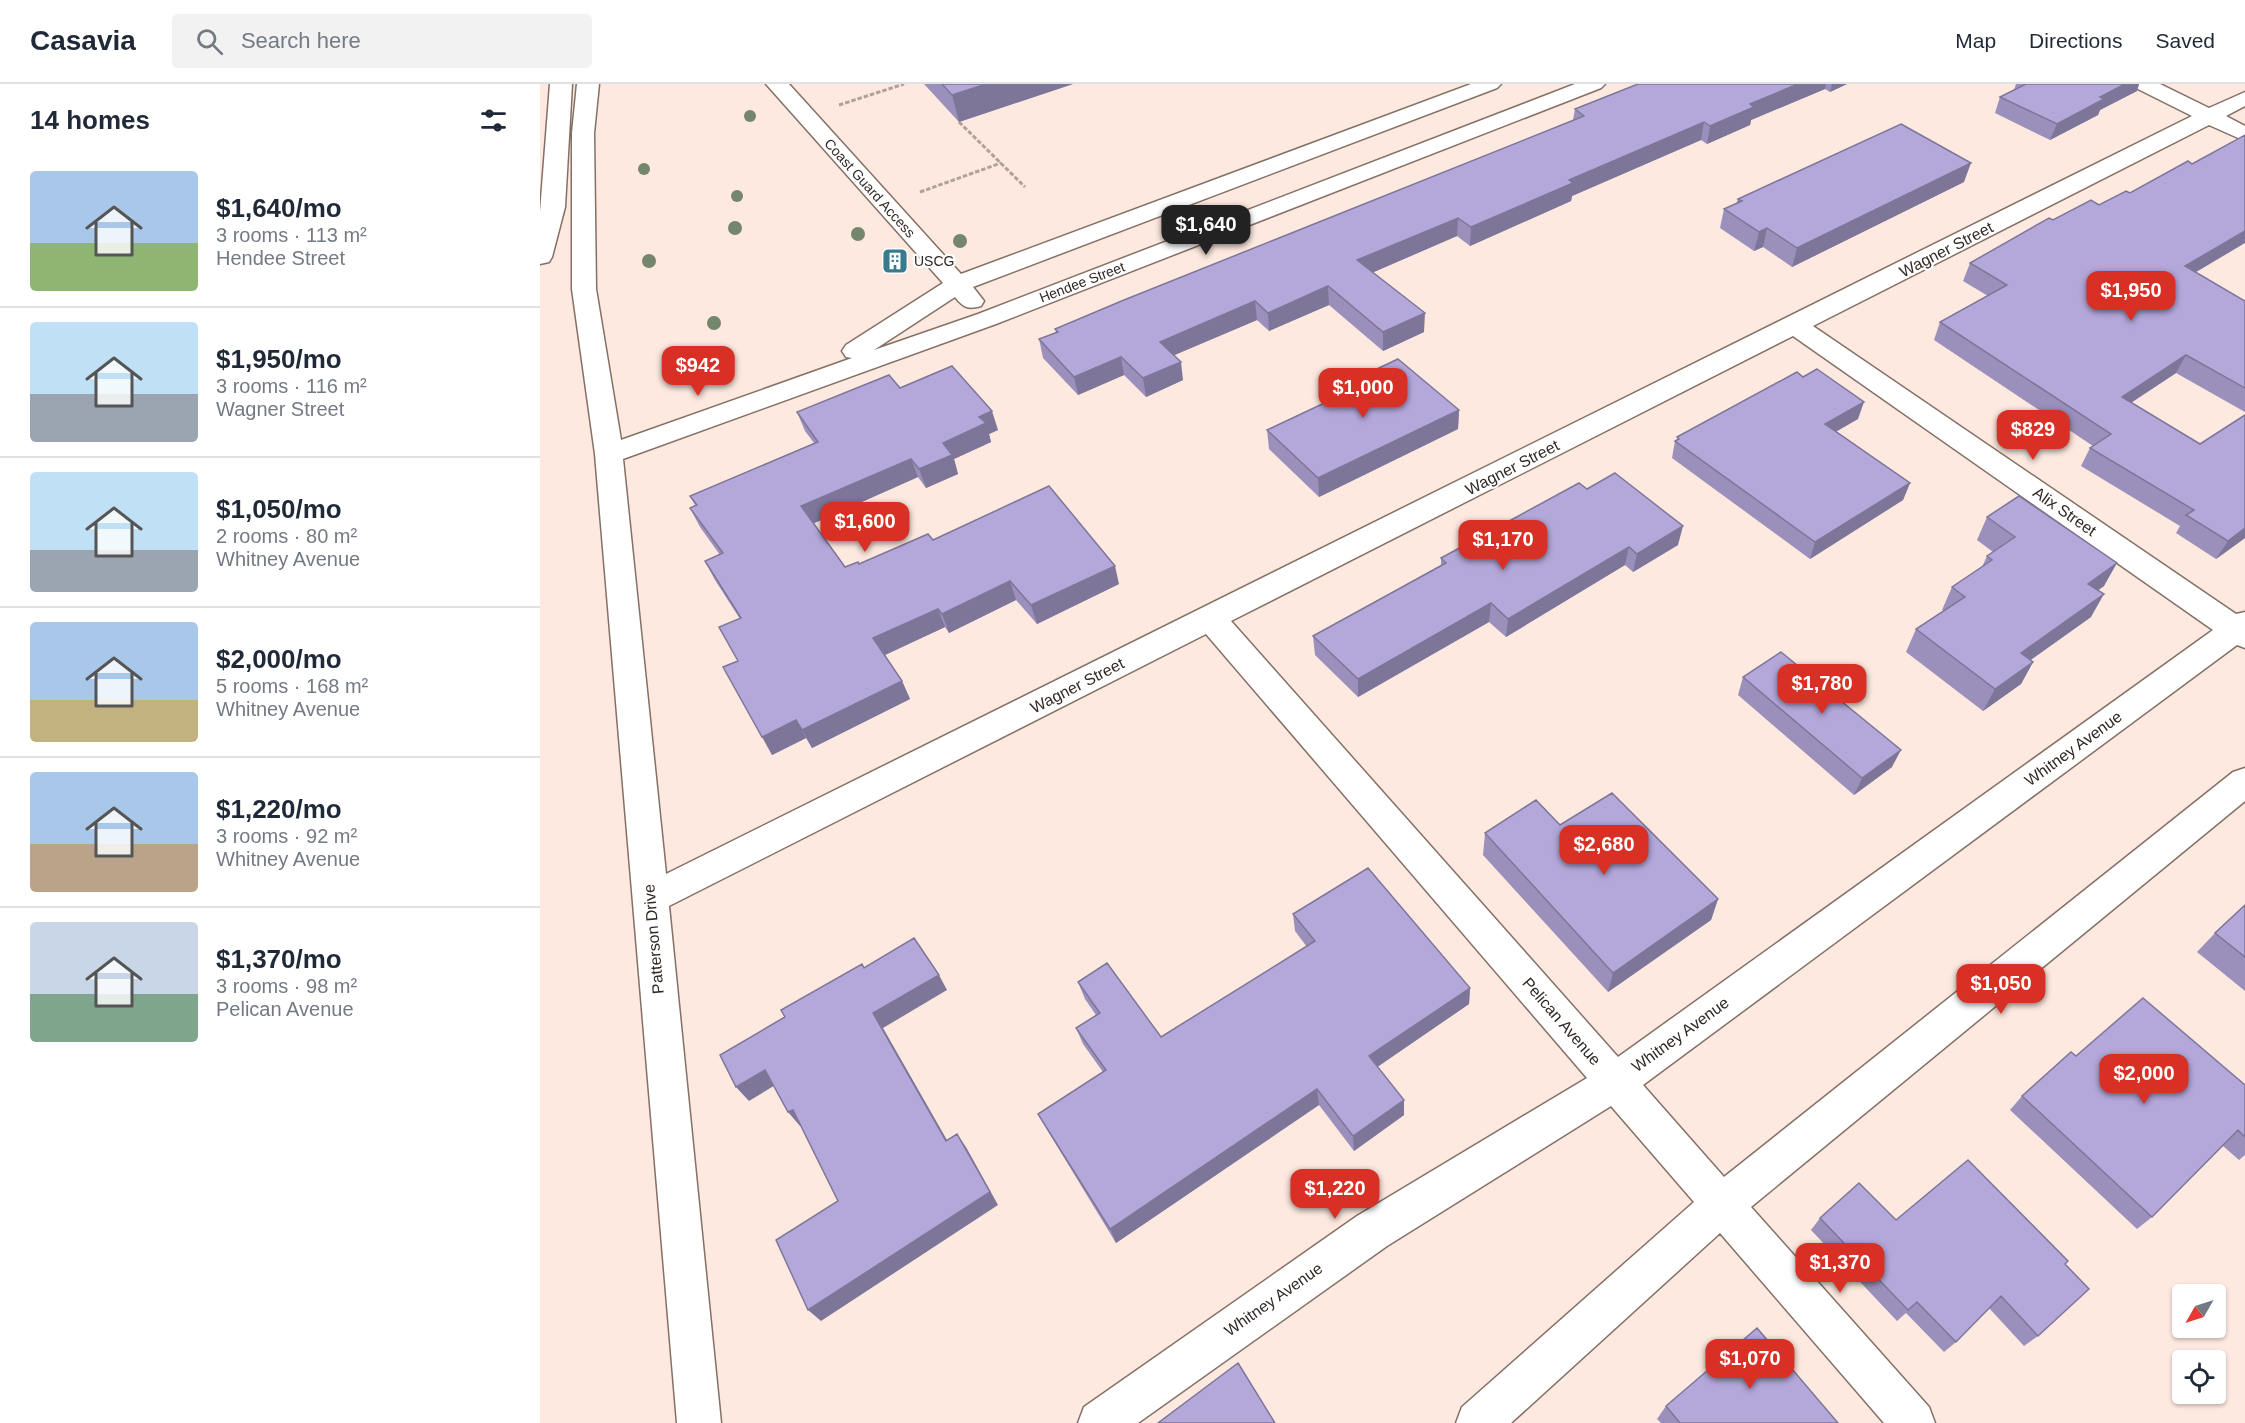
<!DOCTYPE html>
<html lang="en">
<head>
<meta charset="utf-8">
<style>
	body { margin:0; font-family:Arial,sans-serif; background:#f2f2f3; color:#1f2937; height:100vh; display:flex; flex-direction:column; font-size:22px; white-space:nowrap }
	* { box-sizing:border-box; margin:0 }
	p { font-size:20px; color:#747a83 }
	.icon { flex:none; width:33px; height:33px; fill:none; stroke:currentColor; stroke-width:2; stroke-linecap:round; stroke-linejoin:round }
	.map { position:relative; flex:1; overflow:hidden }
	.panel { display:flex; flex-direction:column; background:#fff; width:540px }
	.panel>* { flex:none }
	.needle { width:39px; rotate:231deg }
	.tools { position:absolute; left:1632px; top:1200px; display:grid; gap:12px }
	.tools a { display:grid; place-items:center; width:54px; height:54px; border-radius:6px; background:#fff; box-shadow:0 2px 4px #0004; font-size:30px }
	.price { position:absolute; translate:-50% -51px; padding:0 14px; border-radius:12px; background:#d93025; color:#fff; font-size:20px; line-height:39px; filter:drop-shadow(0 2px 3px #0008) }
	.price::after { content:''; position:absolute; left:50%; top:36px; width:18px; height:14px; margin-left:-9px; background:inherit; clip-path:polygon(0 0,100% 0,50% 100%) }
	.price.active { background:#222; color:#fff }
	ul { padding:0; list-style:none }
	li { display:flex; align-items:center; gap:18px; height:150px; padding:0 30px }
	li+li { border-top:2px solid #e0e1e3 }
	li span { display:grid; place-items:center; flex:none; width:168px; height:120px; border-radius:6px; color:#555 }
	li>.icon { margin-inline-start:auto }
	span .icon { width:72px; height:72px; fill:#fffc; stroke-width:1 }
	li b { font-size:26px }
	h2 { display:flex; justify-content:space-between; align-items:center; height:72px; padding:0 30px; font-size:26px }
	header { display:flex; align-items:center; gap:36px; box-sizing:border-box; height:84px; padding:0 30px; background:#fff; border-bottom:2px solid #e0e1e3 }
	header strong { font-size:28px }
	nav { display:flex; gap:33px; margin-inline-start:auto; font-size:21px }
	.search { width:420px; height:54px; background:#f2f2f3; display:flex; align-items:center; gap:15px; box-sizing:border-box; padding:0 21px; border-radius:6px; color:#747a83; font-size:22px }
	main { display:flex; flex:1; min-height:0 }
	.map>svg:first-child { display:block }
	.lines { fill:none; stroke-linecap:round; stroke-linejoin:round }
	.minor-casing { stroke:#847065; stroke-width:3 }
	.path { stroke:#b1a199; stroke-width:3; stroke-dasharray:4.5 2; stroke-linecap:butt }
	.minor { fill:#fff; fill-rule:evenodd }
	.tree { fill:#74866d }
	.wall { fill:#9b90bc }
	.shaded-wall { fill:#7e7699 }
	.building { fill:#b4a8db; stroke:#7e7699; stroke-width:1.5 }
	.labels { text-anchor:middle; stroke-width:4.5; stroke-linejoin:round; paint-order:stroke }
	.far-street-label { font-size:14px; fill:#312823; stroke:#fff }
	.far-poi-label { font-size:14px; fill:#312823; stroke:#fff; text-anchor:start }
	.street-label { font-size:16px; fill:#312823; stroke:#fff }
</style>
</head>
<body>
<header>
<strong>Casavia</strong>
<div class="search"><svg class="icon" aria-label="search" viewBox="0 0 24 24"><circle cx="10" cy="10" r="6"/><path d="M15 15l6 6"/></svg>Search here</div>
<nav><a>Map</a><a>Directions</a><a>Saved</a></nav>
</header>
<main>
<section class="panel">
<h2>14 homes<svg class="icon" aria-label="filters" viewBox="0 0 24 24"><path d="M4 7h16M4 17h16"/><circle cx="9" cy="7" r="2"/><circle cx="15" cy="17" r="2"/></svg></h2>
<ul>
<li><span style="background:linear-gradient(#a9c7e8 60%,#8fb573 0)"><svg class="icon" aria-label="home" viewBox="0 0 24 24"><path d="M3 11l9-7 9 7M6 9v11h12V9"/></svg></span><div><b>$1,640/mo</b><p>3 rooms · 113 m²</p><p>Hendee Street</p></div></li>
<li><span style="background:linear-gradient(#bfe0f5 60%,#9aa5b1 0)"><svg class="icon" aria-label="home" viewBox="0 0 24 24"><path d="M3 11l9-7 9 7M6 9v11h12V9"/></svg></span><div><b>$1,950/mo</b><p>3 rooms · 116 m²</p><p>Wagner Street</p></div></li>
<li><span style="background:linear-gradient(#bfe0f5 65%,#9aa5b1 0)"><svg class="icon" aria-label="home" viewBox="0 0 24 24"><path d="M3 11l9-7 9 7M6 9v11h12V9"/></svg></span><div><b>$1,050/mo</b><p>2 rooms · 80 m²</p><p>Whitney Avenue</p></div></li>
<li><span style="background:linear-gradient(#a9c7e8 65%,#c2b280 0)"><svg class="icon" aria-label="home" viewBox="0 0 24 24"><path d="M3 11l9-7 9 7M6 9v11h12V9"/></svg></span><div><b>$2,000/mo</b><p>5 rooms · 168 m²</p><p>Whitney Avenue</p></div></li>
<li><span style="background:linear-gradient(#a9c7e8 60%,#b9a48a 0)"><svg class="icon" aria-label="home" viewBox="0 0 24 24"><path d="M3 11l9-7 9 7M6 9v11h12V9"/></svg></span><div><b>$1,220/mo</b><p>3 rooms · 92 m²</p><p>Whitney Avenue</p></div></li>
<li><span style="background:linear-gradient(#c9d6e8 60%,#7fa58c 0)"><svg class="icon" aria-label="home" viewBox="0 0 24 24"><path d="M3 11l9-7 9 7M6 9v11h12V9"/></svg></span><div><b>$1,370/mo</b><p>3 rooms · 98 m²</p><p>Pelican Avenue</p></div></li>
</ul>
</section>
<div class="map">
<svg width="1705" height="1339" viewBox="0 0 1705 1339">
	<rect width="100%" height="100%" fill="#fde9e0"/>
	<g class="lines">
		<defs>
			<path id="minor" d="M10,0h22l-7,123 -13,50 -3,5 -9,2v-52z
				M37,0h22l-5,49 2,156 25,151 231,-82 -6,-1 -4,-6 4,-6 97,-62 -177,-199h23l172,190 510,-190h30l-4,4 -524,199 11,14 -3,5c-13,4 -18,1 -26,-9l-81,53 104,-36 597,-230h30l-4,4 -605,236 -373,135 43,415 1526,-758 -56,-28 -4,-4h28l49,24 36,-16v14l-19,10 19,10v15l-36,-16 -396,201 423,288 9,-2v36l-8,-3 -594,440 81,92 509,-405 12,-4v33l-494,406 178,200 6,16h-51l-164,-190 -209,190h-55l6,-16 232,-205 -83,-96 -224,140 -249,177h-60l6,-16 273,-191 230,-138 -381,-444 -537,272 52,517h-44l-82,-969 -23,-165v-156zM1253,252l420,294 -595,427 -387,-436z"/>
		</defs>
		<use href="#minor" class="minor-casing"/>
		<path class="path" d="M299,21l65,-21
			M419,38l66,65
			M380,108l81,-29"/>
		<use href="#minor" class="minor"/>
	</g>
	<g class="tree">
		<circle cx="210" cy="32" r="6"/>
		<circle cx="104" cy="85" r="6"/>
		<circle cx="197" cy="112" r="6"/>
		<circle cx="195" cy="144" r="7"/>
		<circle cx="318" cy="150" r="7"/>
		<circle cx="420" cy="157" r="7"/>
		<circle cx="109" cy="177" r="7"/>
		<circle cx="174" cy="239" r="7"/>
	</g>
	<path class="wall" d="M384,0h149l-114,38z
		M1098,0h209l-17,8 -5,-3 -74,31 -1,5 -43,19 -6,-4 -129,56 -1,5 -101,45 -13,-10 -84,36 51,60 -41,19 -54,-46 -60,26 -12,-11 -83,35 9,25 -37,17 -22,-22 -46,20 -35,-37 -4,-19 17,-7 -1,-3 518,-209 2,-11z
		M1476,0h123l-2,7 -37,19 -2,5 -48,25 -55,-27 5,-16 14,-7z
		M1424,98l-172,85 -29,-20 -9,4 -34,-23 4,-19 12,-5 2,-5z
		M1513,136l143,52 49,29v111l-69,-39 -45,30 69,41 45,-29v123l-29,21 -40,-26 4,-7 -99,-60 9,-18 3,-2 -159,-106 6,-18 48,-26 -25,-15 7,-18z
		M820,293l99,33 -1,19 -139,68 -50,-48 -2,-19 83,-39v-3l10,-4z
		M360,304l98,42 -9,4 2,8 -37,17 4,15 -32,14 -8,-11 -104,46 31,44 14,-3 74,-24 186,44 -82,40 -21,-24 -67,33 -4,-6 -61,28 18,26 8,18 -98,49 -6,-10 -34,17 -34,-94 2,-42 -25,-39 -10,-19 15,-6 -20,-28 -10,-19 5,-3 -5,-9 124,-53 -9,-12 -8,-19z
		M1318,335l-22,12 74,52 -7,17 -93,59 -138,-101 3,-17 2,-1v-3z
		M1047,405l91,56 -45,27 -8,-7 -119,72 -17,-15 -131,75 -43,-42 -2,-19 128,-71v-7z
		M1447,433l117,69 -6,4 -7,27 -60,43 2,2 -12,22 -38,27 -77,-59 10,-23 28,-18 -2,-1 10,-23 30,-20 5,-11 6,-4 -16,-12z
		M1203,593l149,90 -38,28 -116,-100z
		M1020,741l158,74 -7,21 -103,72 -125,-137 2,-22z
		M1705,821v86l-48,-39 18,-19z
		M753,830l177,74 -1,16 -92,63 27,48 -50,36 -35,-46 -203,138 -70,-115 -8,-14 65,-42 -20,-28 -7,-16 20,-13 -11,-16 -7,-17 83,55 146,-90 -12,-16z
		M1536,972l169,29v70l-6,5 -16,-14 -71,71 -15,12 -127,-119 12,-14z
		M1280,1134l76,2 169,44 -27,72 -14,10 -35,-38 -33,34 -12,10 -38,-39 -9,8 -86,-91z
		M1126,1322l172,17h-177l-4,-4z"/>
	<path class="shaded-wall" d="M446,0h87l-114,38 -7,-27z
		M1258,0h28l-1,5 -74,31 -1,5 -43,19 3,-18 40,-22z
		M1292,0h15l-17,8z
		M1585,0h14l-2,7 -37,19 -2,5 -48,25 7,-16 43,-27z
		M1164,38l-3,18 -129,56 -1,5 -101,45 1,-19 98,-47z
		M1431,79l-7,19 -172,85 5,-19z
		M918,134l-1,18 -99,43 -1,-19z
		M1227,144l-4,19 -9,4 5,-19z
		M1705,147v12l-69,41 9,-18z
		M788,202l1,19 -60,26 -1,-18z
		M715,217l2,19 -94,40 -3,-18z
		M885,229l-1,19 -41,19v-19z
		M1646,271l-10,18 -64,42 10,-18z
		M581,273l3,18 -46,20 -4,-18z
		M641,278l2,18 -37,17 -3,-19z
		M1324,318l-6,17 -38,22 5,-17z
		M919,326l-1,19 -139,68 -1,-19z
		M452,327l6,19 -9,4 2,8 -37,17 4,15 -32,14 -7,-19 24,-26 36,-26z
		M371,375l7,18 -108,48 -9,-19z
		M1370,399l-7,17 -93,59 5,-17z
		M1143,442l-5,19 -45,27 4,-18z
		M1705,444v10l-29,21 12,-18z
		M1089,463l-4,18 -119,72 2,-18z
		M1577,479l-13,23 -28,20 12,-22z
		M575,482l4,18 -82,40 -6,-19z
		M470,497l6,19 -67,33 -7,-19z
		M1564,510l-13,23 -82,58 12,-22z
		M951,519l-2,19 -131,75v-18z
		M398,525l7,18 -64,30 -8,-19z
		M1493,578l-12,22 -38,27 12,-22z
		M362,597l8,18 -98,49 -10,-18z
		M256,636l10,18 -34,17 -10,-18z
		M1361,666l-9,17 -38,28 8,-17z
		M1178,815l-7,21 -103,72 5,-19z
		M399,891l8,15 -64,38 72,126 -9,-13 -73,-128z
		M930,904l-1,16 -99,68 -1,-16z
		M225,986l12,14 -28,17 -13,-14z
		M777,1005l2,16 -203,138 -6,-14z
		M864,1016v15l-50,36 -1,-15z
		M253,1026l12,14 -5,2 -12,-14z
		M417,1050l9,13 32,58 -177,116 -13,-11z"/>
	<path class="building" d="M402,0h44l-34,11z
		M1098,0h160l-48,20 4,3 -44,19 -6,-4 -135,58 4,3 -102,44 -13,-9 -101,42 68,53 -42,19 -55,-46 -60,27 -13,-12 -95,41 21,20 -38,16 -22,-21 -47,20 -35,-38 19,-7 -3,-3 69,-29 460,-184 -9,-7z
		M1486,0h99l-25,13 4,2 -47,25 -57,-27z
		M1361,40l70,39 -174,85 -30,-20 -8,4 -35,-23 18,-8 -4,-2z
		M1705,51v96l-60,35 60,35v87l-59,-33 -64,42 78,47 45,-29v113l-17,13 -42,-26 8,-5 -104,-62 21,-14 -171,-112 67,-37 -37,-22 79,-45 4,2 38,-20 8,5 27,-14 4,2 58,-32 4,3z
		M858,275l61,51 -141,68 -51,-48 85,-40 -2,-2 15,-7 -5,-4z
		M412,282l40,45 -13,6 7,6 -43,20 9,12 -33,14 -8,-10 -110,47 44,61 13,-5 1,2 69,-30 5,6 116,-54 66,80 -84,39 -21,-24 -68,33 -4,-5 -65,29 29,43 -100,49 -6,-10 -34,17 -39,-70 15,-6 -19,-34 22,-9 -36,-57 18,-8 -33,-45 7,-3 -7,-9 128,-54 -21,-30 92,-37 11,13z
		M1277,285l47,33 -39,22 85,59 -95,59 -140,-101 4,-2 -2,-2 120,-65 6,5z
		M1075,389l68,53 -46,28 -8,-7 -121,72 -17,-16 -133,76 -45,-43 133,-73 -5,-5 138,-75 8,6z
		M1479,412l98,67 -29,21 16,10 -83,59 12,9 -38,27 -79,-60 49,-32 -13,-10 40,-27 -5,-4 28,-19 -28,-20z
		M1241,568l120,98 -39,28 -119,-101z
		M1072,709l106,106 -105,74 -128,-140 51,-33 24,25z
		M828,784l102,120 -101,68 35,44 -51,36 -36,-47 -207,140 -72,-115 68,-44 -30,-42 24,-15 -22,-31 29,-19 54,74 154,-96 -22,-27z
		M1705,821v52l-30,-24z
		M374,854l25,37 -66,38 73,128 11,-7 33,58 -182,118 -32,-70 62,-39 -45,-91 -5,2 -23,-42 -29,17 -16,-32 65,-38 -4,-7 81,-46 2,4z
		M1603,914l102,87v52l-7,-7 -86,87 -130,-121 49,-44 5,4z
		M1428,1076l100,101 -3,3 24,25 -51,47 -37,-40 -45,46 -39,-40 -9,8 -88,-92 39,-35 37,37z
		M1217,1244l81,95h-158l-14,-17z
		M698,1279l37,60h-117z"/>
	<defs>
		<symbol id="building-square" viewBox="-11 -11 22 22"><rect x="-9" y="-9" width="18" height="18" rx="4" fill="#397b8d" stroke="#fff"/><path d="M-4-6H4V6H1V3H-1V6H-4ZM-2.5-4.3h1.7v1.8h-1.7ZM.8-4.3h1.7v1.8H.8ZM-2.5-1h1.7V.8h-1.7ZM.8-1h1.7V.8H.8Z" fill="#fff"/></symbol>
	</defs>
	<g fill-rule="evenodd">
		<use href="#building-square" x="340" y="162" width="30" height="30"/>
	</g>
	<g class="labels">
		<g class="far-street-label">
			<text transform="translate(330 104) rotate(48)" y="5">Coast Guard Access</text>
			<text transform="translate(542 198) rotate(-21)" y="5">Hendee Street</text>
		</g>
		<g class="far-poi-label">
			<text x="374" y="182">USCG</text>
		</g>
		<g class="street-label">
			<text transform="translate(1406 165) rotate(-27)" y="6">Wagner Street</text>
			<text transform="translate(972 383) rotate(-27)" y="6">Wagner Street</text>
			<text transform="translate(1525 427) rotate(35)" y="6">Alix Street</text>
			<text transform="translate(537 601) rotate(-27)" y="6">Wagner Street</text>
			<text transform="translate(1533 664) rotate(-36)" y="6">Whitney Avenue</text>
			<text transform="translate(113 855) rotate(-95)" y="6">Patterson Drive</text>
			<text transform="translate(1022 937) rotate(49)" y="6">Pelican Avenue</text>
			<text transform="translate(1140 950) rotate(-36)" y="6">Whitney Avenue</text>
			<text transform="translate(733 1215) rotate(-35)" y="6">Whitney Avenue</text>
		</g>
	</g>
</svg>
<div class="tools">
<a><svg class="needle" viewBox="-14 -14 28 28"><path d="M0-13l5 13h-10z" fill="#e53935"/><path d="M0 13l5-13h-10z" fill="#747a83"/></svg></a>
<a><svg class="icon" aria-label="locate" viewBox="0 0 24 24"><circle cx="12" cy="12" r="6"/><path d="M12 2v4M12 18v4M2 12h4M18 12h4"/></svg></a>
</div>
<b class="price active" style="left:666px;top:172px">$1,640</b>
<b class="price" style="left:1591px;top:238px">$1,950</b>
<b class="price" style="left:158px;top:313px">$942</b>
<b class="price" style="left:823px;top:335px">$1,000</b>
<b class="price" style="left:1493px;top:377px">$829</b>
<b class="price" style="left:325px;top:469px">$1,600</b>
<b class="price" style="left:963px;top:487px">$1,170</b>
<b class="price" style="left:1282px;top:631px">$1,780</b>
<b class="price" style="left:1064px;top:792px">$2,680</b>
<b class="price" style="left:1461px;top:931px">$1,050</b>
<b class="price" style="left:1604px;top:1021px">$2,000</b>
<b class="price" style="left:795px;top:1136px">$1,220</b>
<b class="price" style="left:1300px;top:1210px">$1,370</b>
<b class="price" style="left:1210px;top:1306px">$1,070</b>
</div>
</main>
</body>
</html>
